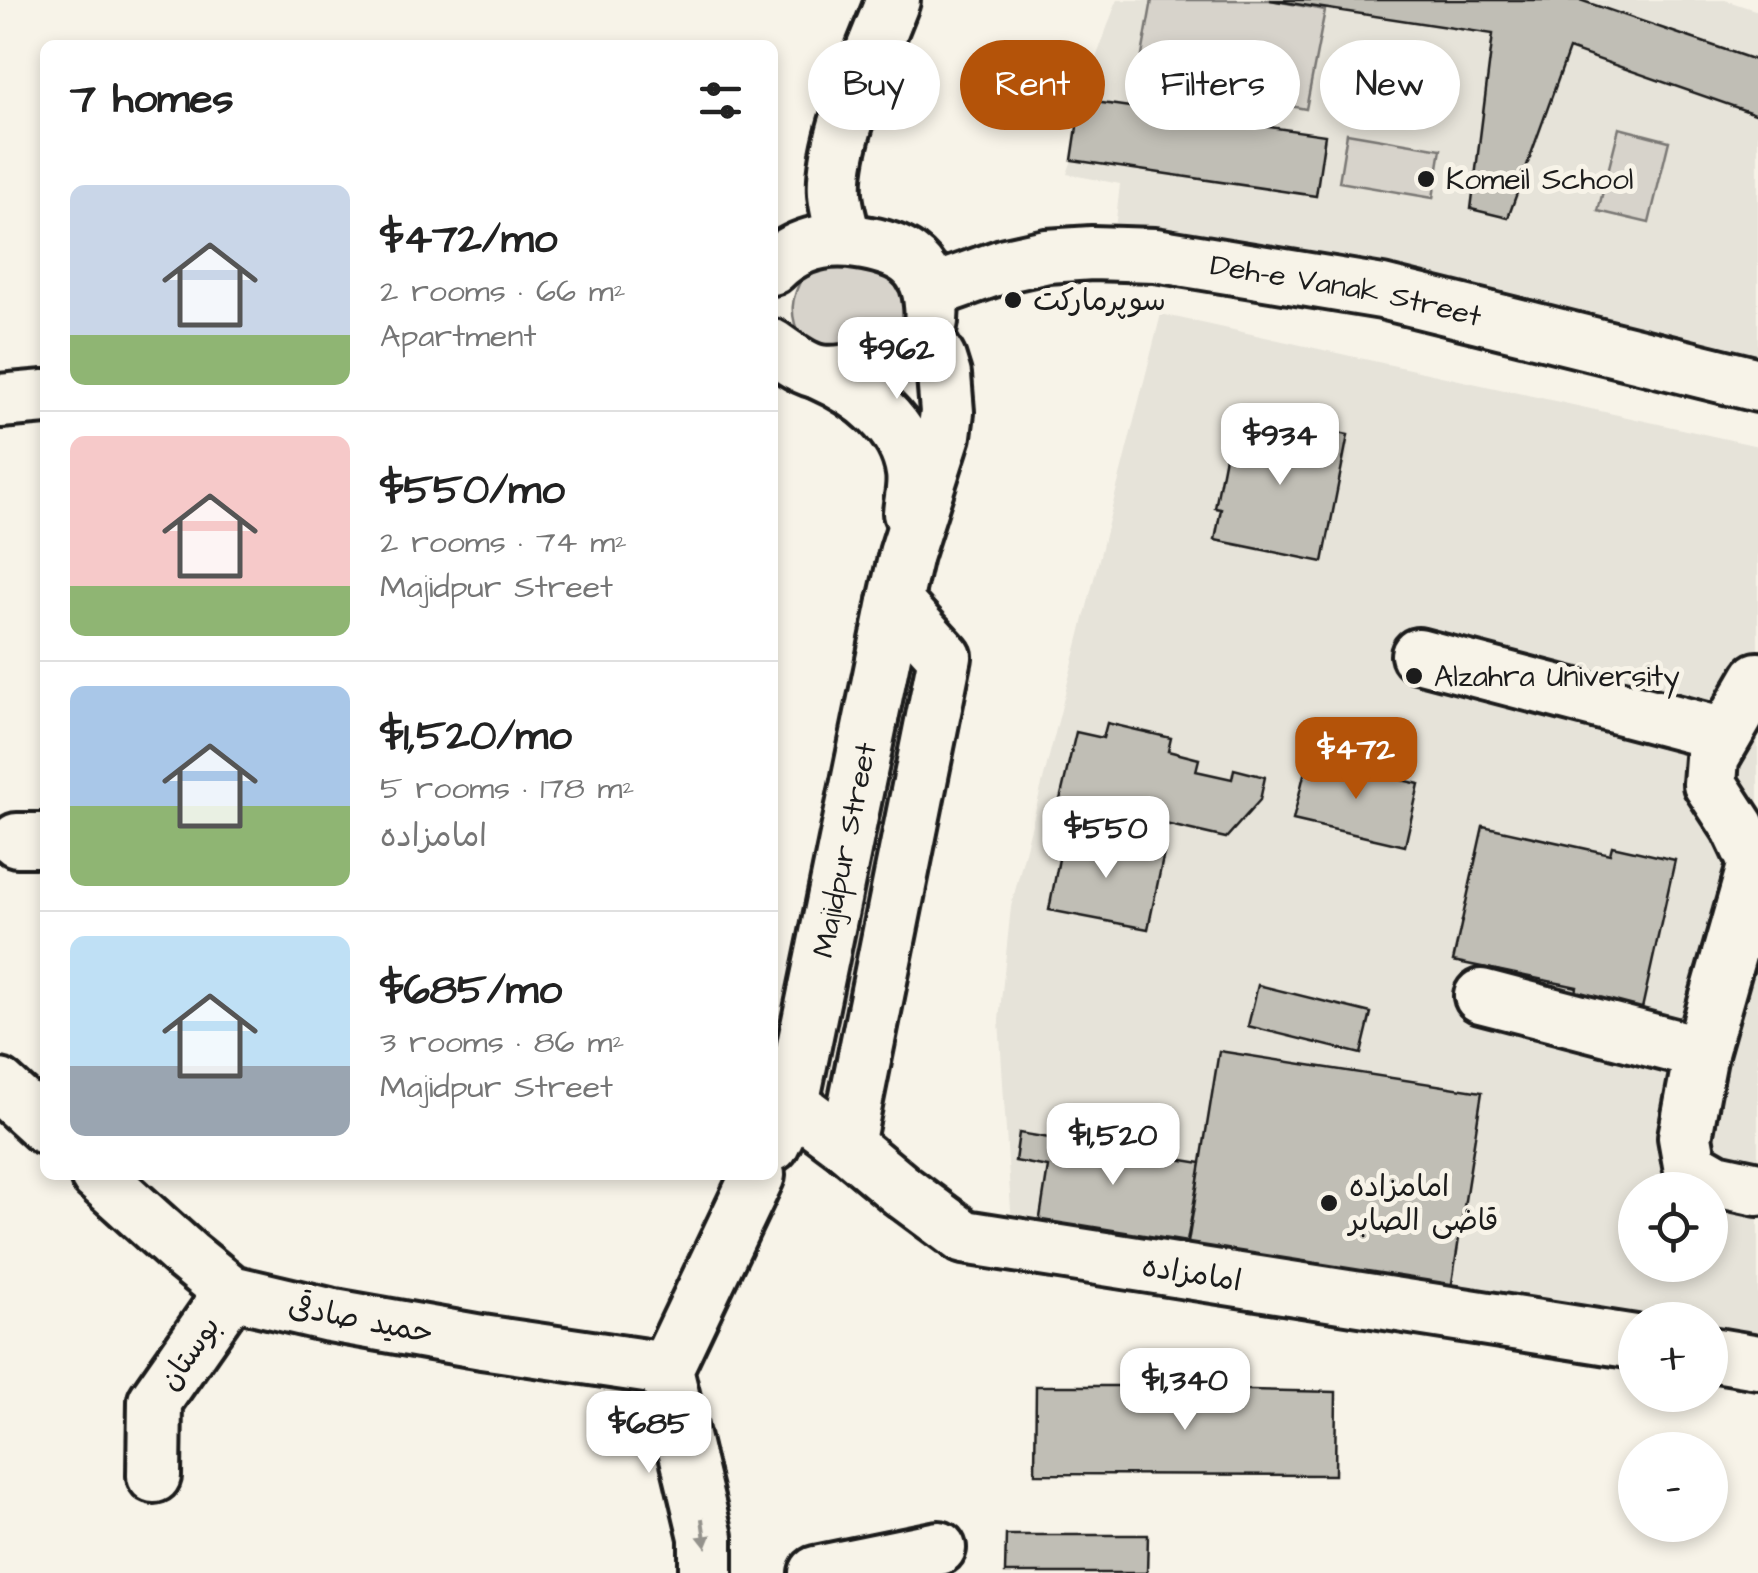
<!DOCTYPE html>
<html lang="en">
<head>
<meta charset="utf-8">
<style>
	body { margin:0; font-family:"Architects Daughter","Playpen Sans Arabic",sans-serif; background:#f2f2f2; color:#222; height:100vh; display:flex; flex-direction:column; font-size:38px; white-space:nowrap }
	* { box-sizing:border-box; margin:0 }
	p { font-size:32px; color:#767676 }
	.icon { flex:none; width:55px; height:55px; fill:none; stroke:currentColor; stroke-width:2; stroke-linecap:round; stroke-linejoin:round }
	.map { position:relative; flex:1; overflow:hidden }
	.side { position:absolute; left:40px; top:40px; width:738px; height:1140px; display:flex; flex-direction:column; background:#fff; border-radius:15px; box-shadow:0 5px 15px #0003 }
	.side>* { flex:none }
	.hud { position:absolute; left:808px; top:40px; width:800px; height:90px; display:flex; gap:20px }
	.buttons { position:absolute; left:1618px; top:1172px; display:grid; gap:20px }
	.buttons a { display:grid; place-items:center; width:110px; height:110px; border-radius:50%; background:#fff; box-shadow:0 5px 15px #0003; font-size:50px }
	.price { position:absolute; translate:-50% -85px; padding:0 22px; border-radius:20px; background:#fff; color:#222; font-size:32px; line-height:65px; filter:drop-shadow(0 2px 5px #0008) }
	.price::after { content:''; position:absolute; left:50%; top:60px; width:30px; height:22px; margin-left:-15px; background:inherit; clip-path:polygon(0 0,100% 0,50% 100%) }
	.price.on { background:#b45309; color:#fff }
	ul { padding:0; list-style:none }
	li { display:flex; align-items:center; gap:30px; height:250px; padding:0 30px }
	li+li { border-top:2px solid #e0e0e0 }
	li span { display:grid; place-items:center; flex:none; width:280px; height:200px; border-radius:15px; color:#555 }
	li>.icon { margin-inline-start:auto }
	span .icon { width:120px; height:120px; fill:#fffc; stroke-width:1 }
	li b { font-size:42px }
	h2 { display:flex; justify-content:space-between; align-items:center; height:120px; padding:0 30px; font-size:42px }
	.tag { padding:0 35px; border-radius:45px; background:#fff; box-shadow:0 5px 15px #0003; font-size:35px; line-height:90px }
	.tag.on { background:#b45309; color:#fff }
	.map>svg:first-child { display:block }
	.built { fill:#e6e3d9; fill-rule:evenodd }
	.green { fill:#d7d3cb; stroke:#7a7874; stroke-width:2.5 }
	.building { fill:#c0beb5; stroke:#1c1c1c; stroke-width:2.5 }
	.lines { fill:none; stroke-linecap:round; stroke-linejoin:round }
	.minor-casing { stroke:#1c1c1c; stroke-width:60 }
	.minor { stroke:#f7f3e8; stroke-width:52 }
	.oneway { fill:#94928c }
	.poi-dot { fill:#1c1c1c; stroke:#f7f3e8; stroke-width:4 }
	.labels { text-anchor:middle; stroke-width:10; stroke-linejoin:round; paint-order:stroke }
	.poi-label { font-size:30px; fill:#1c1c1c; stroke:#f7f3e8; text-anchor:start }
	.street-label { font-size:30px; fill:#1c1c1c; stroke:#f7f3e8 }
</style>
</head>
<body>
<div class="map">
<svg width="1758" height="1573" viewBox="0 0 1758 1573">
	<rect width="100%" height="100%" fill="#f7f3e8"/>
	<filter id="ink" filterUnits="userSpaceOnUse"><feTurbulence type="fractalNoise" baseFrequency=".01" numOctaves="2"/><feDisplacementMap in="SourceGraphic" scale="20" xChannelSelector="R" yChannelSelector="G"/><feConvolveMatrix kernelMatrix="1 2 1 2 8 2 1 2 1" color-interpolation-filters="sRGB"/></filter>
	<g filter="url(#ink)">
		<path class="built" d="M1117,0h608l33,11v352l-62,-22 -209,-48 -372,-64 5,-45 -53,-10 5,-14 9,-60z
			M1161,314l597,132v912l-48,-8v-30h-75l-623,-94 -13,-206 12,-113zM1635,1190h75v75h-75z"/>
		<path class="green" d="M1152,0h118l55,10 -19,99 -168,-31z
			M1619,128l50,13 -20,82 -51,-12z
			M1347,133l94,16 -8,49 -94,-16z
			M860,267l38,11c8,20 9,33 3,54 -34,11 -65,19 -100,8 -12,-26 -11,-41 3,-66l25,-5z"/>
		<path class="building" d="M1270,0h310l178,61v54l-189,-66 -61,169 -37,-9 22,-175z
			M1081,100l244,35 -9,61 -244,-36z
			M1242,414l106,21 -25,127 -108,-22 6,-31 -6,-1 13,-67 8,1z
			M1107,723l64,15 -3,13 31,8 -3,12 36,8 2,-10 31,8 -5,23 -34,38 -65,-15 -4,17 -37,-8 4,-22 -36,-8 -2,8 -27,-6 17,-72 27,6z
			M1308,758l111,26 -14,62 -112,-26z
			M1483,826l127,28 2,-8 63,14 -34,153 -66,-15 2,-11 -124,-26z
			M1064,833l100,20 -16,76 -99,-19z
			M1258,985l113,28 -10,41 -113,-28z
			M1219,1051l263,41 -32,204 -264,-41z
			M1019,1133l182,30 -14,79 -106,-17 -1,5 -41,-6 9,-57 -33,-6z
			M1036,1386h87l1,18 82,1v-16l130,3 -1,83 -300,-1z
			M1006,1535h142l-1,38h-142z"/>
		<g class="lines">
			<defs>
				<g id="minor">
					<path d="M845,240c-4,-15 -9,-31 -10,-46 -4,-55 38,-141 58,-194"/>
					<path d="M772,268c23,-23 54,-31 86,-26 40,6 70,18 73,63 1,10 1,22 -5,31 -15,22 -80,41 -106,36 -16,-2 -35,-17 -48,-26"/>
					<path id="s1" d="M930,292l76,-27 41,-9 45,-3 63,2 227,37 376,93"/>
					<path d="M820,373c41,18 87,52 93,100 2,13 -2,27 -3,40"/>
					<path d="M0,401l45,-4"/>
					<path d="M1418,655l307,80"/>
					<path d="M1758,679l-46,79 -2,26 28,43 17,36 -54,190 -16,84 5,28 26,15 42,9"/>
					<path d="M17,840h28"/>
					<path d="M1481,996l220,57"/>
					<path d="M0,1086l45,41"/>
					<path d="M792,1104l55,41 55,46 62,46 671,105"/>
					<path id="s2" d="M772,1145l20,-41 103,-502 11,-48 38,-119 3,-23 -3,-37 -5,-16 -13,-22"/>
					<path d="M847,1145l98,-488 -50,-55"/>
					<path d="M97,1175l90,81 44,36 98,23 153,27 184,27"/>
					<path d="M1710,1354l48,8"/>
					<path d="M154,1476l1,-75 76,-109"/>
					<path d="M706,1573v-36l-40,-168 92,-194"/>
					<path d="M816,1573l123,-25"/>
				</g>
			</defs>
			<use href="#minor" class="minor-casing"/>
			<use href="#minor" class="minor"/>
		</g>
		<defs><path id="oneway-solid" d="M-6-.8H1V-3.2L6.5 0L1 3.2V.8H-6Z" transform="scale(2.5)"/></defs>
		<use class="oneway" href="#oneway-solid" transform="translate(704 1533) rotate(82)"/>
	</g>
	<g class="poi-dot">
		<circle cx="1426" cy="179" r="10"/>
		<circle cx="1013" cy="300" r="10"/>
		<circle cx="1414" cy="676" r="10"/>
		<circle cx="1329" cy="1203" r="10"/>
	</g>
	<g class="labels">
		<g class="poi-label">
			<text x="1446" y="189">Komeil School</text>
			<text x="1033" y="310">سوپرمارکت</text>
			<text x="1434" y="686">Alzahra University</text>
			<text x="1349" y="1196">امامزاده<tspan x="1349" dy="34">قاضی الصابر</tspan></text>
		</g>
		<g class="street-label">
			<text dy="10" stroke="none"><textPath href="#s1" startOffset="425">Deh-e Vanak Street</textPath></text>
			<text dy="10" stroke="none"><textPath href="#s2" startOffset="305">Majidpur Street</textPath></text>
			<text transform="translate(1192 1273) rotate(9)" y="10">امامزاده</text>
			<text transform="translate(361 1319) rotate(11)" y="10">حمید صادقی</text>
			<text transform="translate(189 1353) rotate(-55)" y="10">بوستان</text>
		</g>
	</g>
</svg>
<div class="buttons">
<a><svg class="icon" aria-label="locate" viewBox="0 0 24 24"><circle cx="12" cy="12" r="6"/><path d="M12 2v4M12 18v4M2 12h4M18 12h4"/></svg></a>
<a>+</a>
<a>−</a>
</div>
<b class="price" style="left:897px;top:402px">$962</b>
<b class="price" style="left:1280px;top:488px">$934</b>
<b class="price on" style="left:1356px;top:802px">$472</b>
<b class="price" style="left:1106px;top:881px">$550</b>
<b class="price" style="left:1113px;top:1188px">$1,520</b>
<b class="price" style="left:1185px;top:1433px">$1,340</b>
<b class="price" style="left:649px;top:1476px">$685</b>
<div class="hud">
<a class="tag">Buy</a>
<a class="tag on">Rent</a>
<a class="tag">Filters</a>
<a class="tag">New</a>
</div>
<section class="side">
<h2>7 homes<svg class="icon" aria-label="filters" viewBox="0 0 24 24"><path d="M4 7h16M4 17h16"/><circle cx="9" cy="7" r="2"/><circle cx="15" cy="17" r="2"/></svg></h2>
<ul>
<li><span style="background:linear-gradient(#c9d6e8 75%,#8fb573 0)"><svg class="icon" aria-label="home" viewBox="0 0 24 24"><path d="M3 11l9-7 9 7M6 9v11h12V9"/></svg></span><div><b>$472/mo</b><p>2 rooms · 66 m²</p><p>Apartment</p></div></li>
<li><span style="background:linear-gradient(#f6c9c9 75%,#8fb573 0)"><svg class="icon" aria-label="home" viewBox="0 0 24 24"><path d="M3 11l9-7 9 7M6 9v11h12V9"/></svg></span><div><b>$550/mo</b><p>2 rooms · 74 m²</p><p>Majidpur Street</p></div></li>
<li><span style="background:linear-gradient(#a9c7e8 60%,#8fb573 0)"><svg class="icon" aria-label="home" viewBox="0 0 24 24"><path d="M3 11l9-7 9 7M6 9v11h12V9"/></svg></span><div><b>$1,520/mo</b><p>5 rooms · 178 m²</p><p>امامزاده</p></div></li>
<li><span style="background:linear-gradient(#bfe0f5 65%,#9aa5b1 0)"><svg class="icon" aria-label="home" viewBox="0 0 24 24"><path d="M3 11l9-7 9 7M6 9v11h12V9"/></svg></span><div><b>$685/mo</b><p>3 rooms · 86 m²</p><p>Majidpur Street</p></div></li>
</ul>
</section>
</div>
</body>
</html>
